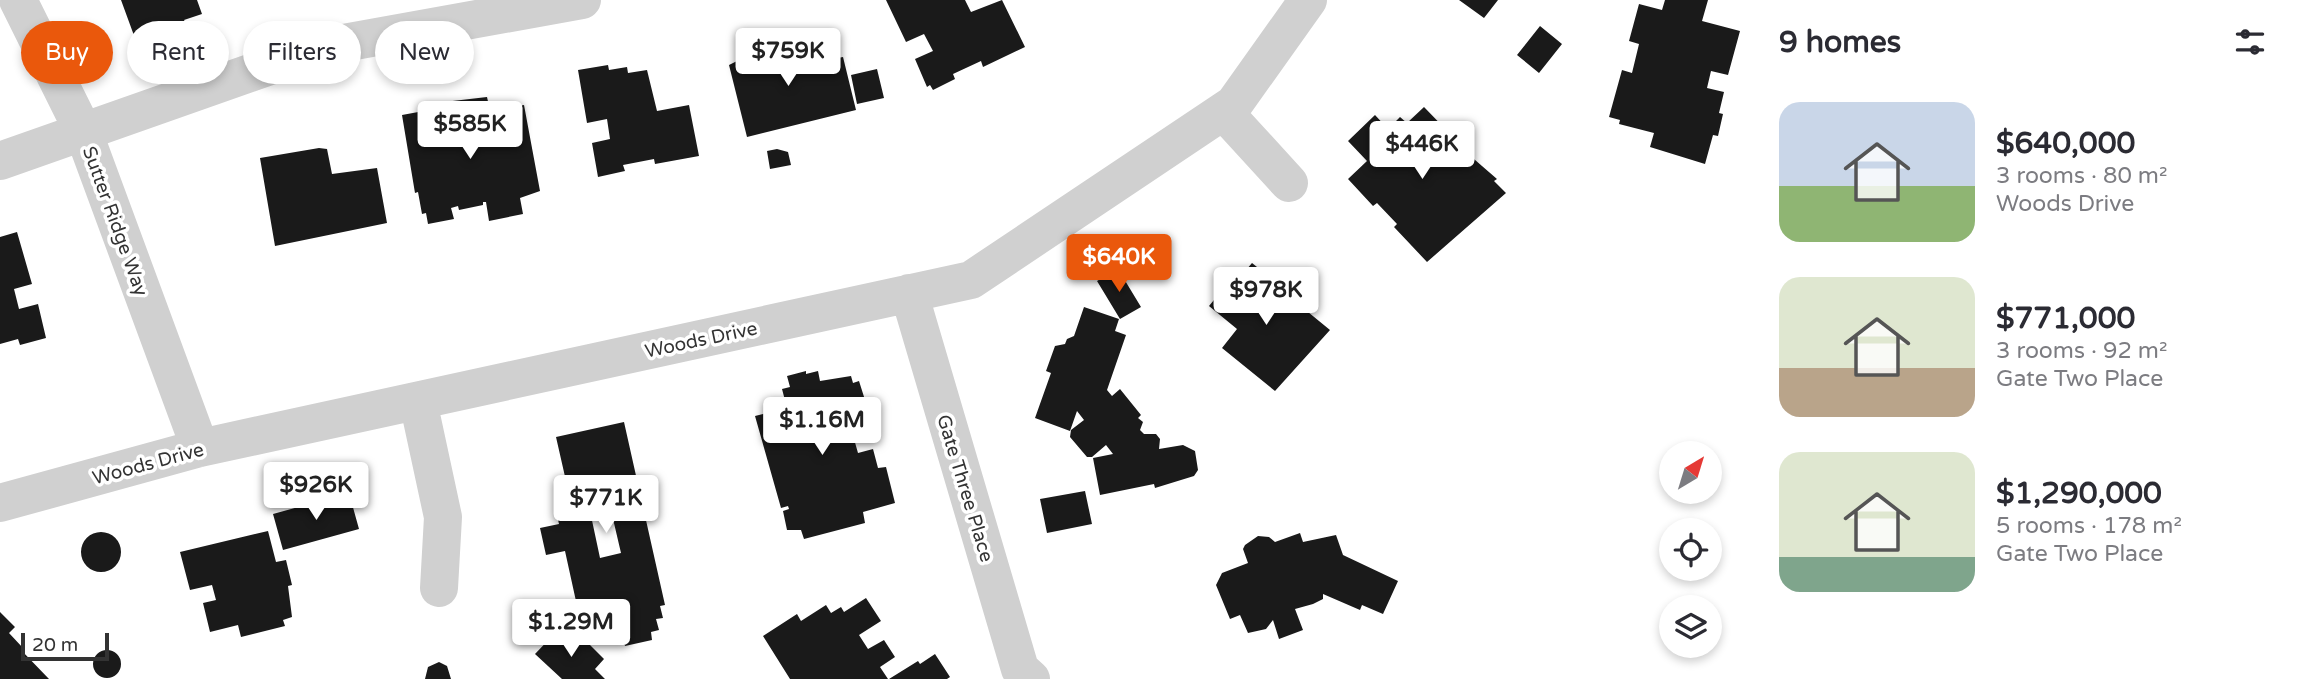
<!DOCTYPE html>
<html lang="en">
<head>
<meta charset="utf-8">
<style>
	body { margin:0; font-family:"Varela Round",sans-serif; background:#f2f2f3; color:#2b2b33; height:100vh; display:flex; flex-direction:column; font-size:26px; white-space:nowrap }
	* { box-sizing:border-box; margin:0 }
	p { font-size:23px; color:#7c7c81 }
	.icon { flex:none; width:38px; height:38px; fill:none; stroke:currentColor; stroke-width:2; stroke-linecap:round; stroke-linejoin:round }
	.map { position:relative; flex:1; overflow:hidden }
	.sheet { display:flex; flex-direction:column; background:#fff; width:560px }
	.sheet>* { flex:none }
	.hud { position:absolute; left:21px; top:21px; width:665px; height:63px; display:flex; gap:14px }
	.needle { width:46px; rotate:38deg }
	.fabs { position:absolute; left:1659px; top:441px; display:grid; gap:14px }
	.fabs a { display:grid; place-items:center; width:63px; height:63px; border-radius:50%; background:#fff; box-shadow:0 4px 10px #0003; font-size:35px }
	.scale { position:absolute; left:21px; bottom:18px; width:88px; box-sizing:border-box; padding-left:7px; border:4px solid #333; border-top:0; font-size:19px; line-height:24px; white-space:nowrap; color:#333; -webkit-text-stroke:5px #fff; paint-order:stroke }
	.price { position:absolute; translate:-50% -60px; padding:0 16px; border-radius:7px; background:#fff; color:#222; font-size:23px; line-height:46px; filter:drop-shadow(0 2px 4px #0008) }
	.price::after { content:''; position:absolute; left:50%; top:42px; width:21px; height:16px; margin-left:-10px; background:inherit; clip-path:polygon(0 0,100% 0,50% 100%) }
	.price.active { background:#ea580c; color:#fff }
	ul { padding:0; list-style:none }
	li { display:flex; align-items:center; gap:21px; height:175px; padding:0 35px }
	li span { display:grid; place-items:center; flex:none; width:196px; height:140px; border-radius:21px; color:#555 }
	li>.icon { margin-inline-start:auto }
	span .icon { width:84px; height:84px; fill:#fffc; stroke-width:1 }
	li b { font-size:30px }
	h2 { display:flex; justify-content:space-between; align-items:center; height:84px; padding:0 35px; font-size:30px }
	.tag { padding:0 24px; border-radius:32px; background:#fff; box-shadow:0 4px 10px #0003; font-size:24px; line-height:63px }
	.tag.active { background:#ea580c; color:#fff }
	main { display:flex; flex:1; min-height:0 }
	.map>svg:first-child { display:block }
	.building { fill:#1a1a1a; fill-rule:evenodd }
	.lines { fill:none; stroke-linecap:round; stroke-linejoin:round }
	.minor { stroke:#d0d0d0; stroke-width:38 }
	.labels { text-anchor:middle; stroke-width:7; stroke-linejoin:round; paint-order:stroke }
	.street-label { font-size:19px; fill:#333; stroke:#fff }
</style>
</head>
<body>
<main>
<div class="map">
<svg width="1744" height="679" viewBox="0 0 1744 679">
	<rect width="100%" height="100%" fill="#fff"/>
	<path class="building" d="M121,0h76l5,14 -18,6 2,4 -50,17z
		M886,0h79l6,12 31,-12 23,47 -42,20 -2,-6 -28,13 2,5 -22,11 -3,-5 -3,2 -12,-28 18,-8 -9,-17 -18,8z
		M1459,0h39l-14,18z
		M1665,0h43l-6,21 38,10 -12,44 -17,-4 -4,17 17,4 -5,21 4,1 -5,22 -5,-1 -8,29 -55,-17 4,-14 -35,-9 1,-4 -11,-3 13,-47 10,3 7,-29 -10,-3 10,-37 23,6z
		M1540,26l22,18 -23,29 -22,-18z
		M786,37l1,4 7,-2 6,26 43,-8 13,53 -109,27 -18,-72 14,-7 6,2 -2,-10 13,-3 -1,-3z
		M608,65l1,5 18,-3 1,6 19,-3 10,41 32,-6 10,51 -44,8 -1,-5 -31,6 2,6 -27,6 -6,-34 18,-4 -3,-20 -20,4 -9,-53z
		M877,69l7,29 -27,6 -6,-29z
		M487,97l4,18 -29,6 6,25 30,-6 -5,-29 31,-6 16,86 -20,7 3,16 -34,7 -3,-19h-3v3l-24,5 -1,-4 -7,2 3,11 -26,5 -2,-11 -4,1 -4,-22 -3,1 -13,-78 38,-7 4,-6z
		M1424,107l31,32 -14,13 13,14 13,-13 30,26 -3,2 12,12 -79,69 -33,-35 3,-3 -20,-21 -4,3 -25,-27 19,-18 -19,-20 27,-26 13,14 12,-12 7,6z
		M319,148l8,1 5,25 45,-6 10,55 -112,23 -15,-88z
		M777,149l11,3 3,13 -21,4 -3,-18z
		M17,232l15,52 -18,5 5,20 19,-5 8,34 -26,7 -2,-6 -18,5v-107z
		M1252,263l36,29 -7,8 11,9 5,-6 33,27 -55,61 -53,-43 15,-19 -28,-23 28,-34 4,4z
		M1118,269l23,38 -21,12 -23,-38z
		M1084,307l35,12 -4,12 11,4 -19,55 5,6 8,-7 21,26 -3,3 5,4 -3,8 4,4h12l4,5 -1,10 24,-4 12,6 3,19 -4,6 -39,12 -1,-4 -54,11 -7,-37 20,-4 -7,-9 -14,12h-5l-17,-20 1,-7 13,-10 -7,-9 -7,20 -35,-13 16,-45 -5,-2 9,-25 10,-2 2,-5 7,-3z
		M806,371v3l12,-3 2,10 31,-5 2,7 6,-2 6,19 -11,3 1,5 -8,2 13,8 3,10 -9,11 4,14 15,-4 5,19 8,-1 9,36 -32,9 2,11 -61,16 -3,-9h-14l-4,-19 6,-2 -1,-3 -7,2 -26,-92 32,-8 -5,-19 8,-2 -3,-11z
		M624,422l41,183 -5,1 3,12 -7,1 3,11 -8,2 1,8 -27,6 -5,-19 -22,5 -3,-12 -14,4 -16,-73 -19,4 -6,-27 19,-4 -4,-17 8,-2 -5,-22 8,-2 -10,-44zM610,506l11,47 -21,5 -10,-47z
		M1085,491l7,33 -45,9 -7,-34z
		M349,493l10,36 -76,21 -10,-36z
		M268,531l8,31 10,-2 6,25 -4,1 4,31 -9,3 2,6 -44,11 -3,-12 -28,7 -7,-29 13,-3 -4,-15 -22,5 -10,-38z
		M81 552a20 20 0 1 1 40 0a20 20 0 1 1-40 0Z
		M1300,533l3,9 33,-7 7,20 55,26 -15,33 -21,-9 -2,5 -37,-16v5l-10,5 -18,5 8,21 -24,9 -6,-19 -7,9 -18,4 -8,-18 -10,4 -14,-34 6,-12 26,-10 -5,-14 2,-4 13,-9 11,1 6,5z
		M866,598l15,23 -22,14 9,14 16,-9 11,17 -15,10 8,12h-98l-27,-43 34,-22 4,7 25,-16 5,8 10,-6 3,5z
		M0,612l15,15 -6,6 14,15 -2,2 28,29h-49z
		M556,632l16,15 10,-10 22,22 -9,10 10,10h-43l-27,-25z
		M93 664a14 14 0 1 1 28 0a14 14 0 1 1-28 0Z
		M935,654l15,23 -3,2h-58l29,-18 2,3z
		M439,662l8,4 4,13h-26l3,-12z"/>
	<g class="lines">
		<path class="minor" d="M18,0l65,131 117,317
			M1224,112l65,71
			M0,161l327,-115 255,-46
			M909,293l111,376 11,10
			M418,401l25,116 -4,71
			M0,503l200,-55 771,-168 263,-176 74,-104"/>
	</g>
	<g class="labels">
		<g class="street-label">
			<text transform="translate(116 221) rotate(70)" y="7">Sutter Ridge Way</text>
			<text transform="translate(701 339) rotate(-12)" y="7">Woods Drive</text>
			<text transform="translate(148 463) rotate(-15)" y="7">Woods Drive</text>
			<text transform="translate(966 488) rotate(73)" y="7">Gate Three Place</text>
		</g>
	</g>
</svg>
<div class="fabs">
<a><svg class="needle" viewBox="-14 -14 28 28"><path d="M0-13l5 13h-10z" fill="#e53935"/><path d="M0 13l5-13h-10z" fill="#7c7c81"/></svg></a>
<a><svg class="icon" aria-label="locate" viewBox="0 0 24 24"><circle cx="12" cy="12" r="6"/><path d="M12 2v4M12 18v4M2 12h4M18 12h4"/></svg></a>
<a><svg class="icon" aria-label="layers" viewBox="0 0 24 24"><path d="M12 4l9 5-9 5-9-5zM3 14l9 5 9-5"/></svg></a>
</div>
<div class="scale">20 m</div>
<b class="price" style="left:788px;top:88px">$759K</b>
<b class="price" style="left:470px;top:161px">$585K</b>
<b class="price" style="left:1422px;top:181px">$446K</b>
<b class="price active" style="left:1119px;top:294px">$640K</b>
<b class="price" style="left:1266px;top:327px">$978K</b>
<b class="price" style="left:822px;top:457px">$1.16M</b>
<b class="price" style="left:316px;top:522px">$926K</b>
<b class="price" style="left:606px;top:535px">$771K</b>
<b class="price" style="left:571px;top:659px">$1.29M</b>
<div class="hud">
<a class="tag active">Buy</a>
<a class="tag">Rent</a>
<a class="tag">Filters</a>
<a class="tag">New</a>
</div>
</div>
<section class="sheet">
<h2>9 homes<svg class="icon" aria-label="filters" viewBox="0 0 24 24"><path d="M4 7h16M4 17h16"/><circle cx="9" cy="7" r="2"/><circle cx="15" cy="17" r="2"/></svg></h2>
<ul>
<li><span style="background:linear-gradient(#c9d6e8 60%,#8fb573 0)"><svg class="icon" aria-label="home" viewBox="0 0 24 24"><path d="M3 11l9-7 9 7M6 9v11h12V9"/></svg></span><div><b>$640,000</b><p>3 rooms · 80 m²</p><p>Woods Drive</p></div></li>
<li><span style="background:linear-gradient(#dfe7d0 65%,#b9a48a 0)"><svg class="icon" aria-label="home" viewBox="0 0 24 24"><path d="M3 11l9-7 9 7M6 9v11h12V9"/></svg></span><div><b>$771,000</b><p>3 rooms · 92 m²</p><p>Gate Two Place</p></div></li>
<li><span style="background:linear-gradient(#dfe7d0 75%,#7fa58c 0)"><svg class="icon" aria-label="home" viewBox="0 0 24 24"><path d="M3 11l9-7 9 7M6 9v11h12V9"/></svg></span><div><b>$1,290,000</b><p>5 rooms · 178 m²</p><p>Gate Two Place</p></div></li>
</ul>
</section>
</main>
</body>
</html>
